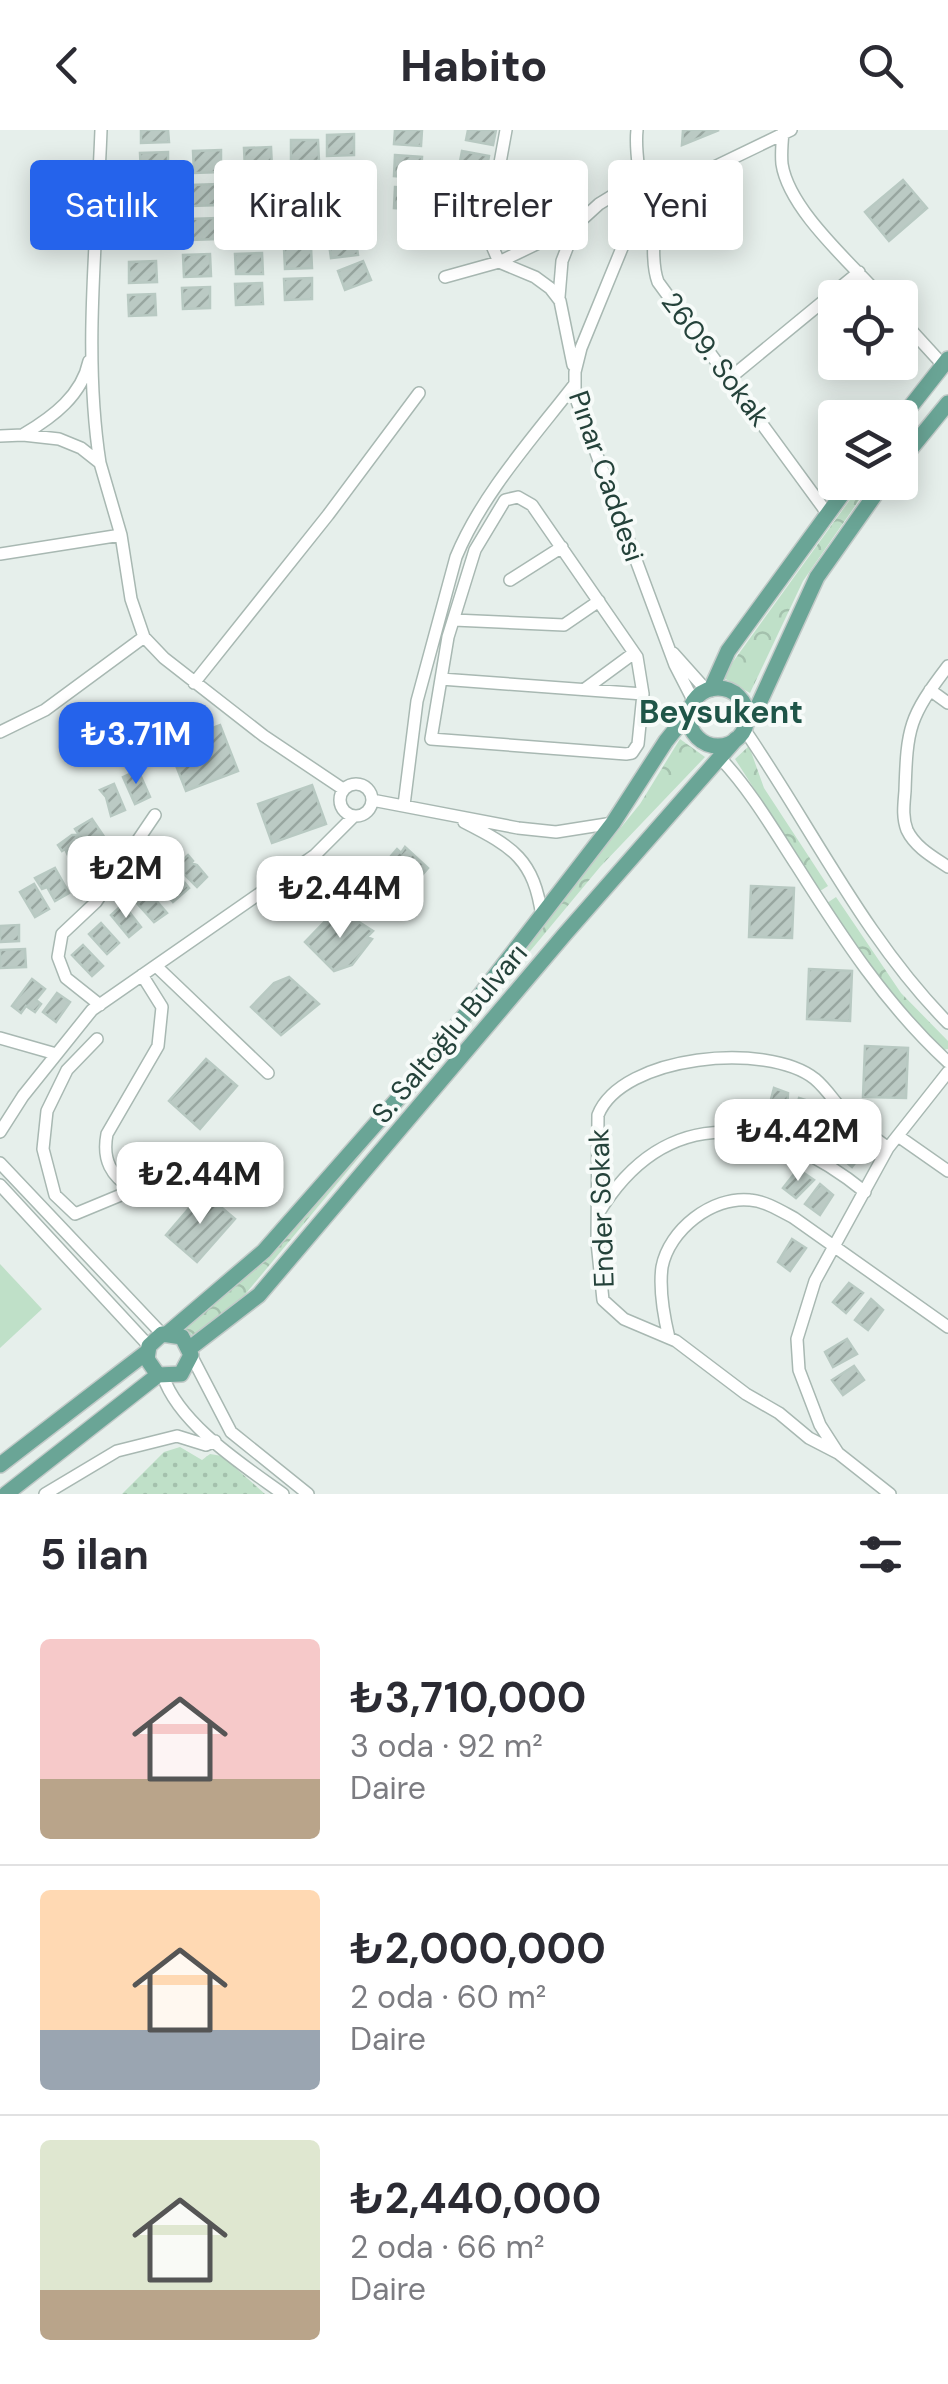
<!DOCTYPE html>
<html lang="tr">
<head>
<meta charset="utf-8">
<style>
	body { margin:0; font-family:"DM Sans",sans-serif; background:#f7f7f7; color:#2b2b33; height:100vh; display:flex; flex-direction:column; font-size:38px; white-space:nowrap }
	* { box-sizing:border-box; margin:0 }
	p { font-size:32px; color:#7c7c81 }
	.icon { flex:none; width:55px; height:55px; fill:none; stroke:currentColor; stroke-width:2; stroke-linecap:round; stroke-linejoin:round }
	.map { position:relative; height:1364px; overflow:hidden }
	.sheet { display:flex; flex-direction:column; background:#fff; flex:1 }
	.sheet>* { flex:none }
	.banner { position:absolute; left:30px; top:30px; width:890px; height:90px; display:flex; gap:20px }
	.buttons { position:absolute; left:818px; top:150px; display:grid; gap:20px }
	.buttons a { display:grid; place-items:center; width:100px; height:100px; border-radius:10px; background:#fff; box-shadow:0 5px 25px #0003; font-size:50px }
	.price { position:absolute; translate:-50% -85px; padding:0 22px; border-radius:20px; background:#fff; color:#222; font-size:32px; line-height:65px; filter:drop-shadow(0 2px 5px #0008) }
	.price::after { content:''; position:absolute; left:50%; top:60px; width:30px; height:22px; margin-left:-15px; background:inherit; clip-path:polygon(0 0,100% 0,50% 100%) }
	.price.on { background:#2563eb; color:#fff }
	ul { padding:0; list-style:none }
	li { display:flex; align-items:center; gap:30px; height:250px; padding:0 40px }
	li+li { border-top:2px solid #e1e1e2 }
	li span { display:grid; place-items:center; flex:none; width:280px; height:200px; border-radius:10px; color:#555 }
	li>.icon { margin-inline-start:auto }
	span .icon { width:120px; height:120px; fill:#fffc; stroke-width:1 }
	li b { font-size:42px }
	h2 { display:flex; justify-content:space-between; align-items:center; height:120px; padding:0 40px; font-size:42px }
	.pill { padding:0 35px; border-radius:10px; background:#fff; box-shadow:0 5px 25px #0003; font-size:35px; line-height:90px }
	.pill.on { background:#2563eb; color:#fff }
	header { display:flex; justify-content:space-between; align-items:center; height:130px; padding:0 40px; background:#fff; font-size:45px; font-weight:800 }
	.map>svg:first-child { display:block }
	.grass { fill:url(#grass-dots) }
	.forest { fill:url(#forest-crowns) }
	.garden { fill:#bfe0c8 }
	.building { fill:url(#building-hatch); stroke:#b8c9c2; stroke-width:2.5 }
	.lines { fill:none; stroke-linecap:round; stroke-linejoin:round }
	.minor-casing { stroke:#a8b8b2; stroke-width:14 }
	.major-casing { stroke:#c2cac8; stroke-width:18 }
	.minor { stroke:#fff; stroke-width:11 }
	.major { stroke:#6aa596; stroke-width:15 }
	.labels { text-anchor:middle; stroke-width:8; stroke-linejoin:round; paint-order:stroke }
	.street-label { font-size:28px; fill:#24423a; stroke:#f7fbf9 }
	.quarter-label { font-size:32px; font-weight:bold; fill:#1f5548; stroke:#f7fbf9 }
</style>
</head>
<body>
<header><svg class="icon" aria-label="back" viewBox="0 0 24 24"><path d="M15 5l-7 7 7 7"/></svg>Habito<svg class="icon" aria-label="search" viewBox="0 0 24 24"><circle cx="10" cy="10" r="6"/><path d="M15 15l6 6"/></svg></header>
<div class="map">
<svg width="948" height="1364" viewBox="0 0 948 1364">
	<defs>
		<pattern id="grass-dots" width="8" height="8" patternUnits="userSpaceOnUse" patternTransform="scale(2.5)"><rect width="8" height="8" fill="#bfe0c8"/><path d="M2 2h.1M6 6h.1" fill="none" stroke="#a4c1ad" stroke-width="1.8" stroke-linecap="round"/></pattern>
		<pattern id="forest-crowns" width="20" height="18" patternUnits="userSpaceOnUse" patternTransform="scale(2.5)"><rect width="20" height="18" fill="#bfe0c8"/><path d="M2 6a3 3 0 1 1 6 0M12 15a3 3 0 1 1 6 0" fill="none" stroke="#a4c1ad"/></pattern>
		<pattern id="building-hatch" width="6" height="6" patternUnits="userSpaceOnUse" patternTransform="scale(2.5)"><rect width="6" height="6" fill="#bbcac4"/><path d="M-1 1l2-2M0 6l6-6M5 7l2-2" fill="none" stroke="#98a6a0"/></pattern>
	</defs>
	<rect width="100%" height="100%" fill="#e6efeb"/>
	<path class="grass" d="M180,1317l22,13 8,-6 12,2 43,38h-143l42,-42z"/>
	<path class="forest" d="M862,353h9l-68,98 -53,112 -28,-16z
		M680,609l25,18 -105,110 -357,430 -44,50 -16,-18 69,-58 143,-165 245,-302z
		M749,616l15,42 64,98 -8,5 -85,-132z
		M836,767l65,96 47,48v8l-5,1c-47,-43 -81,-95 -116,-147z"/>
	<path class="garden" d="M0,1134l42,45 -42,39z"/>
	<path class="building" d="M141,0h27l1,12 -28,1z
		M395,0h27l-1,16 -27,-2z
		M468,0h28l-3,15 -27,-5z
		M683,0h36l-37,15z
		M354,4v21l-27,1v-21z
		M291,10h27l1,21h-28z
		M271,17l1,21 -27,1 -1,-21z
		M221,20v22l-27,1 -1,-22z
		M462,21l27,5 -4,21 -27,-5z
		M168,22v21l-27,1 -1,-21z
		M395,25l27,2 -1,21 -27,-2z
		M353,37l1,21 -28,1v-21z
		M316,40l1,21 -27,1 -1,-21z
		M272,49l1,21 -28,1v-21z
		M903,50l24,28 -38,33 -24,-29z
		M456,51l27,5 -4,21 -27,-5z
		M218,54l1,21 -27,1 -1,-21z
		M169,55l1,21 -27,1 -1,-21z
		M395,57l27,2 -1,21 -27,-2z
		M358,70l1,21 -28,1v-21z
		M317,76l1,21 -27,1 -1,-21z
		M271,83l1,21 -27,1 -1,-21z
		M450,83l27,5 -4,21 -27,-5z
		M169,88l1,21 -28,1v-21z
		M217,88l1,21 -27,1 -1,-21z
		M355,104l3,21 -27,3 -3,-21z
		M311,117l1,21 -27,1 -1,-21z
		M262,123l1,21h-27l-1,-20z
		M210,124l1,22 -27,1 -1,-22z
		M156,131l1,21 -28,1v-21z
		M363,131l8,19 -26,10 -7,-19z
		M312,148v21l-27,1 -1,-21z
		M262,153l1,21 -27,1 -1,-21z
		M210,157v21l-27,1 -1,-21z
		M155,164l1,21 -27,1 -1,-21z
		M220,595l18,46 -52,20 -18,-46z
		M138,640l12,27 -15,7 -12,-27z
		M114,654l11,26 -14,6 -5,-19 -6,-7z
		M312,655l14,39 -54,19 -14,-39z
		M92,689l15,22 -15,7 -6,-12 -5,2 -6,-9z
		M72,705h4l7,10 -3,2 6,10 -13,9 -8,-17 -3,2 -4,-6z
		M405,717l23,21 -31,36 -23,-19 3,-4 -4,-4 24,-28 4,4z
		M188,725l5,6 -2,2 6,2 10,12 -10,10 -21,-21z
		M55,738l14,25 -14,8 -8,-14 -5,2 -7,-11z
		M164,740l11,13 6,-5 8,10 -16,14 -19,-24z
		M34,754l15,25 -14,8 -15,-25z
		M751,756l43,2 -2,50 -43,-1z
		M148,761l19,22 -13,9 -19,-21z
		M123,774l18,23 -12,10 -18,-22z
		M331,785l20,2 22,14 -6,6 5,2 -20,26 -18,6 -29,-29z
		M101,793l18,20 -12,11 -18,-20z
		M19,795v16l-19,1v-16z
		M83,815l20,21 -11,10 -20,-21z
		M25,819l1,18 -26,1v-18z
		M809,839l43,2 -2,50 -43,-2z
		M289,847l30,27 -38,31 -30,-28 23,-24z
		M32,849l13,10 -9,11 5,4 -6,8 -9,-6 -5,7 -9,-7z
		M57,863l13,9 -14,20 -13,-10z
		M865,916l43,2 -2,50 -43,-1z
		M206,929l31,27 -37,43 -31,-28z
		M774,958l14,5 -1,19h-5l-1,7 -13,-8z
		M799,968l16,5 -8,27 -15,-6z
		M832,988l15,12 -15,19 -13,-12z
		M854,1006l15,9 -17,22 -13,-11z
		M798,1039l16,11 -18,18 -13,-10z
		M820,1054l13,11 -13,20 -15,-11z
		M203,1062l32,27 -38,43 -31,-27z
		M792,1109l14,9 -16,23 -12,-9z
		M849,1153l14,10 -17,20 -13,-11z
		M871,1169l12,11 -15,20 -13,-10z
		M847,1209l10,15 -24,13 -8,-15z
		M854,1236l10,14 -21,15 -11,-15z"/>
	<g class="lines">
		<defs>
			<path id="minor" d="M506,0l-19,104 12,28 77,-37 23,-21 18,-11 58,-7 116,-56
				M637,0c-3,26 6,49 3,74l-59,144 -6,24v24l100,269 19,37
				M783,2c-1,10 -2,22 -1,32 7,46 69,99 100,134
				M654,59c3,28 -5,69 4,93l169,231
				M445,147l54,-15 36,15 15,11 10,13 13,64
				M559,167l3,-36 14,-36
				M900,188l43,47
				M730,248l129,-106
				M24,304c29,-17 58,-39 65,-73
				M0,306l23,-1 36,4 22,9 19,15 21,72 10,64 13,38 20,21 100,78 79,53
				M100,333c-17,-109 -3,-224 1,-333
				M518,367l14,8 105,152 6,37 -202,-15 7,-42 27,-87 30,-50z
				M0,424l121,-19
				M510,450l52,-33
				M454,490l110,5 35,-24
				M673,523l34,38
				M948,536c-39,51 -41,61 -43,125 -1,13 -3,26 2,39 8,17 26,27 41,37
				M441,549l-10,60 195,15 6,-1 6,-9 5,-50
				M194,553l134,-168 91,-122
				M585,559l49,-36
				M930,560l18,13
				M744,599c67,97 120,209 204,294
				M0,602l45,-22 99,-73
				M721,629c30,32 52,70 76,107 45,71 89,139 151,196
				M340 670a16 16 0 1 1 32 0a16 16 0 1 1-32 0Z
				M372,670l146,28 38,4 57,-9
				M404,675l13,-104 39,-144c26,-63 77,-119 118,-172
				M464,692c49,25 70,37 78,95
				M156,836l112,107
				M142,845l20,32 -4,39 -51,88c-5,26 4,42 26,56l25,-27
				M100,875l-34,-27 -8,-21 4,-23 34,-32 59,-87
				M0,908l56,16
				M97,909l-30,31 -20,41 -4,38 12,46 20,19 58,-24
				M0,1002l23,-36 69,-86 223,-155 39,-39
				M898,1006l50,35
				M0,1033l162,171
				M0,1055l149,161
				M598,1084c69,-114 175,-97 267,-22
				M669,1208c-5,-21 -10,-49 -7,-71 7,-37 50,-71 88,-67 15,1 31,11 44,18l154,109
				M191,1225l40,77 77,62
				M163,1246c16,48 80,89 120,118
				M838,1323l-29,-15 -30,-25 -33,-19 -70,-53 -52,-22 -21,-19 -6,-58 1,-127c24,-60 169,-74 217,-36 12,10 20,24 31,35 12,13 28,23 42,34
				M45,1364l72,-43 60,-15 29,9 9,-4
				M890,1364l-52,-41 -18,-28 -21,-55 -2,-31 18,-58 73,-133 60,-76"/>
			<path id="major" d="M900,290l48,-61
				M900,332l48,-59
				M689 587a29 29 0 1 1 58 0a29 29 0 1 1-58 0Z
				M711,559l17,-38 123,-169
				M747,590l10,-12 60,-131 67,-95
				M168,1203l96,-82 153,-174 196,-254 53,-82 24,-30
				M190,1218l69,-53 306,-361 171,-195
				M0,1335l147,-113
				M6,1364l152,-119 23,-1 10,-19 -9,-18 -20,-3 -13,12 -2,13 11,16"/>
		</defs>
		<use href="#minor" class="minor-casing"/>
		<use href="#major" class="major-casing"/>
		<use href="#minor" class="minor"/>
		<use href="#major" class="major"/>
	</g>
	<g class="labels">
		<g class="street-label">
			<text transform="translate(716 229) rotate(53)" y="10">2609. Sokak</text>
			<text transform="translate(607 346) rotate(71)" y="10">Pınar Caddesi</text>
			<text transform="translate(449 903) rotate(-50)" y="10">S. Saltoğlu Bulvarı</text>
			<text transform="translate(601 1078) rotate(-92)" y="10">Ender Sokak</text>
		</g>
		<g class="quarter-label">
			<text x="721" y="593">Beysukent</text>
		</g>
	</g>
</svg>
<div class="buttons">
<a><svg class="icon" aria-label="locate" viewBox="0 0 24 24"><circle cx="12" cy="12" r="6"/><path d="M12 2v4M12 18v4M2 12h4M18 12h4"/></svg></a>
<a><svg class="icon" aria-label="layers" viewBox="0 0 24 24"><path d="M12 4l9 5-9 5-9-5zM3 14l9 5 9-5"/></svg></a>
</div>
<b class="price on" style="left:136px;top:657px">₺3.71M</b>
<b class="price" style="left:126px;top:791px">₺2M</b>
<b class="price" style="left:340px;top:811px">₺2.44M</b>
<b class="price" style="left:798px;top:1054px">₺4.42M</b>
<b class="price" style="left:200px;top:1097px">₺2.44M</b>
<div class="banner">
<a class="pill on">Satılık</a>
<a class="pill">Kiralık</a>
<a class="pill">Filtreler</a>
<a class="pill">Yeni</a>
</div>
</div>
<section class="sheet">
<h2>5 ilan<svg class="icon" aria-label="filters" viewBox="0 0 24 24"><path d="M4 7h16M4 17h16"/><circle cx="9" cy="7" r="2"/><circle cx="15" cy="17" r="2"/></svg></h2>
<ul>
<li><span style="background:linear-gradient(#f6c9c9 70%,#b9a48a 0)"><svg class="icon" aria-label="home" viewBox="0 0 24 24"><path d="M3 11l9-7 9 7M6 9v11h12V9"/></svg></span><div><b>₺3,710,000</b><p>3 oda · 92 m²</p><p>Daire</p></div></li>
<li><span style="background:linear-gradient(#ffd9b3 70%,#9aa5b1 0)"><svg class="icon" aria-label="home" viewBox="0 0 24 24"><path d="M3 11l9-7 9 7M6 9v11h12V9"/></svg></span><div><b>₺2,000,000</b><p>2 oda · 60 m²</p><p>Daire</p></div></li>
<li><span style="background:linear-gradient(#dfe7d0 75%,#b9a48a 0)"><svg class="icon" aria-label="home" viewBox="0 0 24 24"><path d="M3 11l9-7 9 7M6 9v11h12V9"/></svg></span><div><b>₺2,440,000</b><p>2 oda · 66 m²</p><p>Daire</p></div></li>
</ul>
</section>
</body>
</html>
